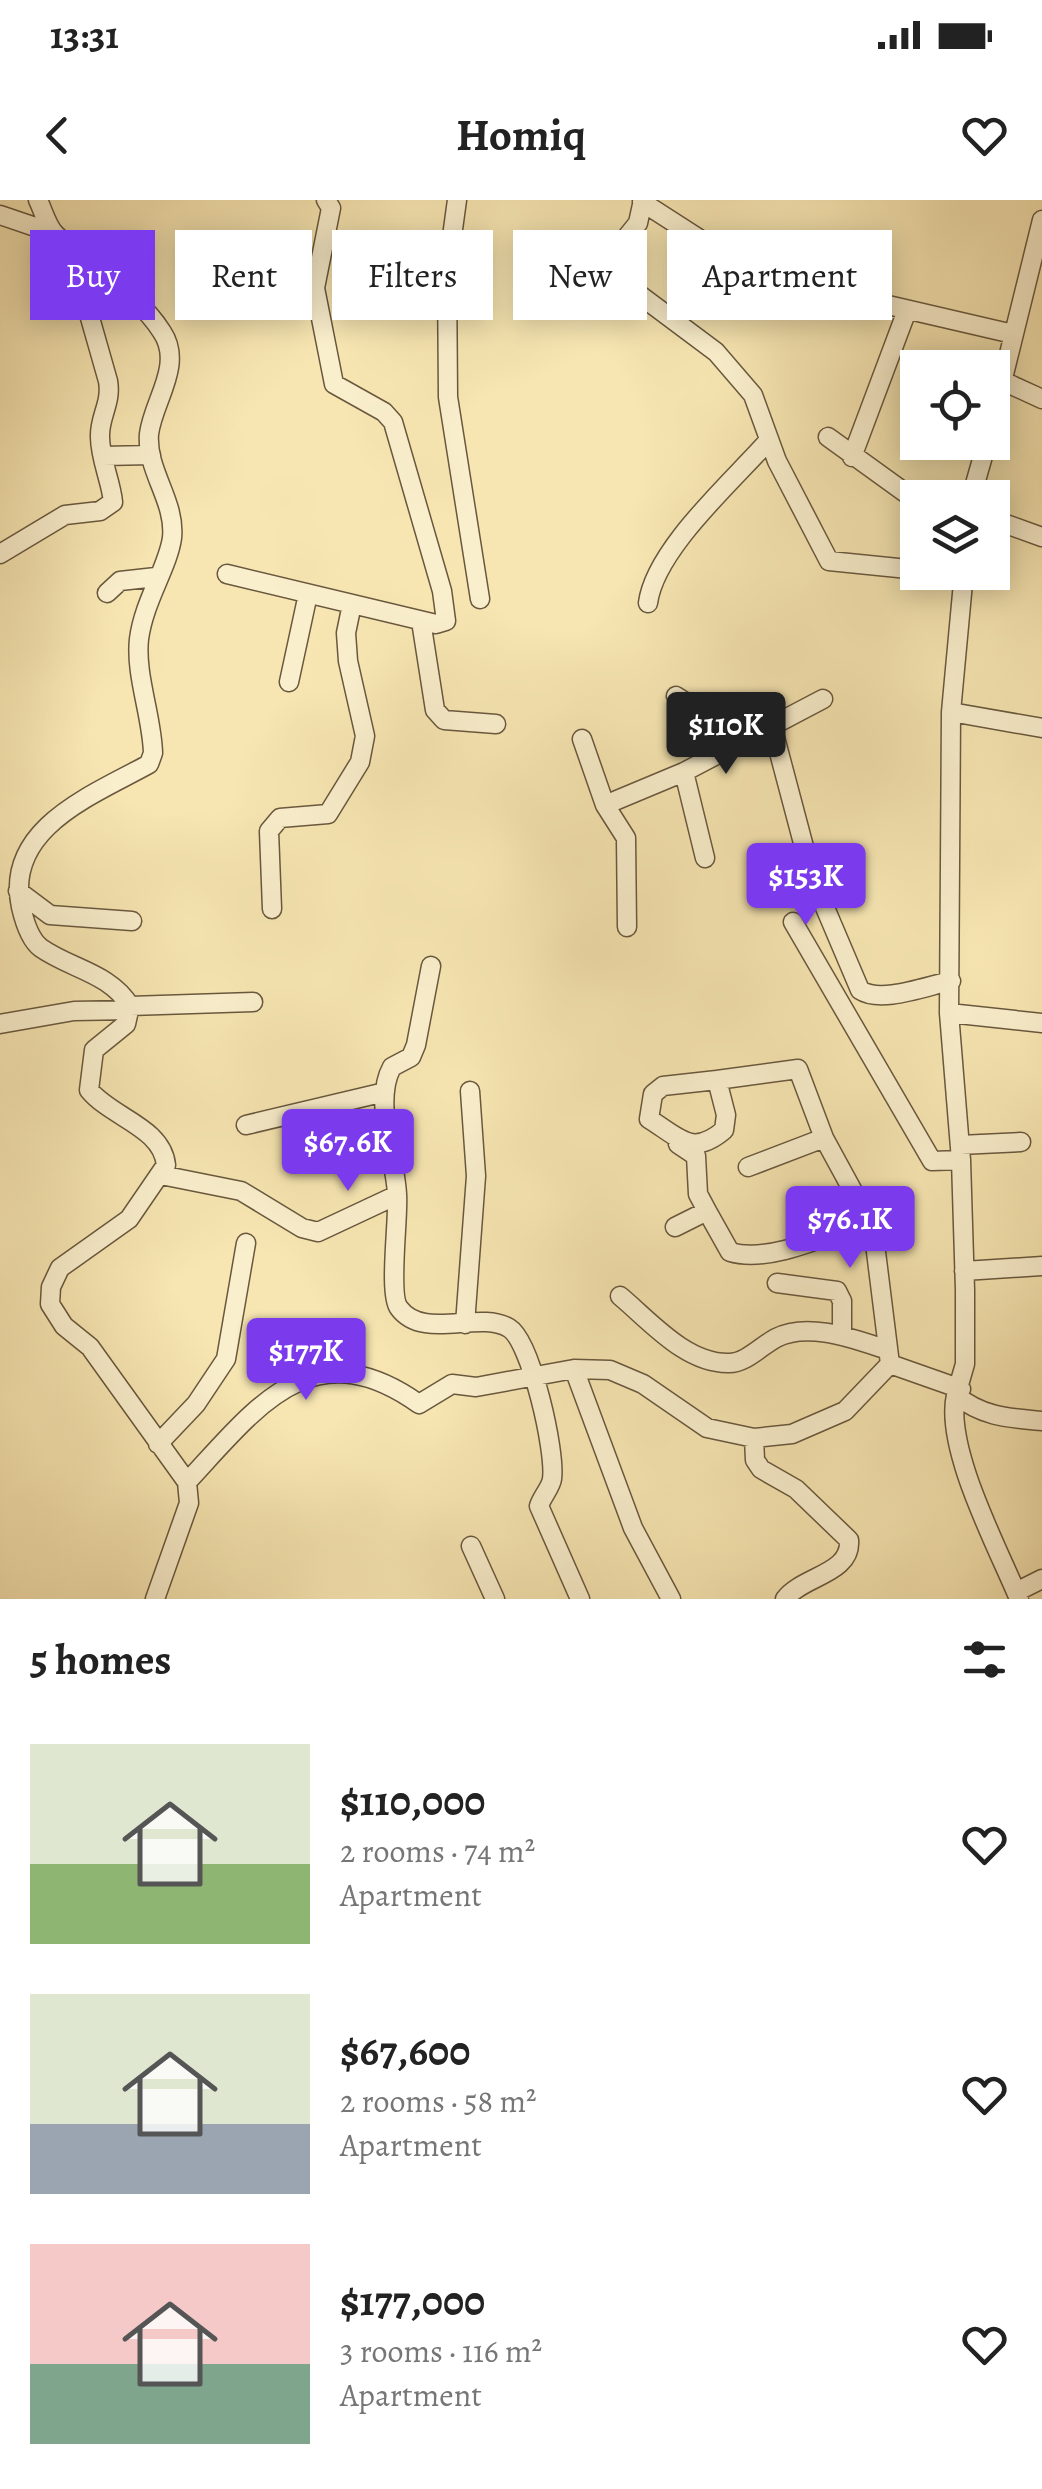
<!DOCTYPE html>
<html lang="en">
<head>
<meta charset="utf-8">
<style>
	body { margin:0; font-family:Alegreya,serif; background:#f2f2f2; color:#222; height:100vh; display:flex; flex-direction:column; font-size:38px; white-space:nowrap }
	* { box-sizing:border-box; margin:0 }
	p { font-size:32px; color:#767676 }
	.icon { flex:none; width:55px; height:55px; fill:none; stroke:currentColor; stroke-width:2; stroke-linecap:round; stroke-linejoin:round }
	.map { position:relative; height:1399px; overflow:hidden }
	.drawer { display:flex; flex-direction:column; background:#fff; flex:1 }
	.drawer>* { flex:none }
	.guide { position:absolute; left:30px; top:30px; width:982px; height:90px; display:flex; gap:20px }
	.buttons { position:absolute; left:900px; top:150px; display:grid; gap:20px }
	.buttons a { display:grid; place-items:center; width:110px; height:110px; border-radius:0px; background:#fff; box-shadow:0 5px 25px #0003; font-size:50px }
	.price { position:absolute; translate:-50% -85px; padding:0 22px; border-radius:10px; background:#7c3aed; color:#fff; font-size:32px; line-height:65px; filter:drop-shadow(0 2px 5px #0008) }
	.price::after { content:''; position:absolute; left:50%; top:60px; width:30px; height:22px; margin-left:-15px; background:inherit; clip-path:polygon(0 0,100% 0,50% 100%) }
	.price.on { background:#222; color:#fff }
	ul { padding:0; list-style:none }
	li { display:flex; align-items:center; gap:30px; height:250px; padding:0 30px }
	li span { display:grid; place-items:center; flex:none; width:280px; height:200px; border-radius:0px; color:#555 }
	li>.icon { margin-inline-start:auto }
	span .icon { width:120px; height:120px; fill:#fffc; stroke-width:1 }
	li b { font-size:42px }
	h2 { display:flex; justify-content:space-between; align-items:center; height:120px; padding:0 30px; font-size:42px }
	.pill { padding:0 35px; border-radius:0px; background:#fff; box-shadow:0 5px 25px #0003; font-size:35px; line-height:90px }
	.pill.on { background:#7c3aed; color:#fff }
	.status { display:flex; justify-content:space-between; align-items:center; height:70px; padding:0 50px; background:#fff; direction:ltr }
	.status svg { height:28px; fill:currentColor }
	header { display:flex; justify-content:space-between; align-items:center; height:130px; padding:0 30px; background:#fff; font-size:45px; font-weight:700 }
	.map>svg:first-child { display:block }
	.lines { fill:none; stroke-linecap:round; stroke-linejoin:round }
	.minor-casing { stroke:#69583e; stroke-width:21 }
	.minor { stroke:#faefcd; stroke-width:18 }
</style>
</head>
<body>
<div class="status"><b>13:31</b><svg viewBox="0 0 49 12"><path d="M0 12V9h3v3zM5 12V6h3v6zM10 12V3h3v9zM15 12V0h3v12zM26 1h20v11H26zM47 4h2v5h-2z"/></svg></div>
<header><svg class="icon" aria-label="back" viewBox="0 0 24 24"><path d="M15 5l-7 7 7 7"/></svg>Homiq<svg class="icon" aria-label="heart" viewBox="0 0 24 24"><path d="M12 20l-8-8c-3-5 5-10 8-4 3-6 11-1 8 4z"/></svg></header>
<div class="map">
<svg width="1042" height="1399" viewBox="0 0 1042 1399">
	<rect width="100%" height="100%" fill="#f7e6b2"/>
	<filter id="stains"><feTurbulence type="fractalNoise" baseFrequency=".002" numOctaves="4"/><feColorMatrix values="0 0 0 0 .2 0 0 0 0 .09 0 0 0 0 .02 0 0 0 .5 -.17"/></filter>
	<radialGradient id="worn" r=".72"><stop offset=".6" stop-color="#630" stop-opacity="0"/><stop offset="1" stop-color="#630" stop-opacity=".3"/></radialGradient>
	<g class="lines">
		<defs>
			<path id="minor" d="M38,0c5,10 9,26 17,34 33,33 82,58 107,98 22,33 -9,69 -13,102 -3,37 27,67 23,104 -4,29 -28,63 -33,101 -4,36 13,77 14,114l-4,11c-56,31 -145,64 -128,143 3,13 9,33 20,41 30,21 69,25 89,58l-4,18 -32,26 -5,40c23,28 73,37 77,75l-37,54 -69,49 -9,19 -1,17 14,22 26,21 97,135 2,21 -34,96
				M457,0l-10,73 1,124 32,202
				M643,0l-5,23 -25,31 -4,18 107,80 37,43 24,66 52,100 89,9
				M642,2l112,72 259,60
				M0,15l53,18
				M1005,182l37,17
				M992,223l50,-203
				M828,237l90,65
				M103,256l48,-1
				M852,257l54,-144
				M971,298l16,-56
				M992,319l50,18
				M0,354l65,-39 35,-4 13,-9c-2,-21 -13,-43 -13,-65 -1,-20 12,-34 8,-56l-39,-137
				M938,372l26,4
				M964,372l-13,140 -2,301 12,147 4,130v74l-9,31c26,22 53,23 86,26
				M227,374l209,50 10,-3 -4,-30 -49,-169 -9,-10 -50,-28 -19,-96 16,-80 -5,-8
				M107,393l13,-12 36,-4
				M648,403c7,-54 85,-122 121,-163
				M421,421l14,89 9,10 52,4
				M289,482l19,-88
				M676,496l25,16 24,38
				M951,512l91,16
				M772,526l40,151 48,113c21,14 66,-4 91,-9
				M582,539l23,66 21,33 1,89
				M684,572l21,86
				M605,605l79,-33 139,-73
				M18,691l32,24 82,6
				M272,709l-3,-78 11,-13 48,-4 32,-52 5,-26 -17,-75 -2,-28 6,-29
				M793,722l139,239 29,-1
				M431,766l-15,79 -5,12 -19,10c-19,34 3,89 5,127 2,23 -9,100 2,114 24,33 80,2 110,20 22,13 47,124 43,151 -1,8 -10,18 -13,27l41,93
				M130,806l123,-4
				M949,813l93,10
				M0,824l74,-13 55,-1
				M717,880l-54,6 -10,8 -4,25c31,19 43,38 75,11l2,-15 -9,-35 81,-11 26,69 49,90 17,136
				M246,925l139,-33
				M678,944l18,12 2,38 9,17
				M960,945l61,-3
				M748,967l76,-29
				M161,975l80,16 61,37 16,4 79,-37
				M675,1027l32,-16 23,41c40,12 100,-18 138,-31
				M964,1071l78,-5
				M777,1083l60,8 5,10v35
				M620,1096c30,25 66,68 109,67 17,0 32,-17 47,-25 33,-17 80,2 112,12
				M465,1124l11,-148 -6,-85
				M890,1164l71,25
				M574,1169l59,159 38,71
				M956,1195c-12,53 42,153 63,204
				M754,1238l1,22 6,9 35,20 53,51c3,34 -47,36 -64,59
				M158,1244l38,-40 30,-45 20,-116
				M187,1282c69,-74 125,-154 232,-78l33,-20 24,3 98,-18 36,1 33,14 64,44 47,10 38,-4 53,-23 45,-47
				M471,1346l24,53
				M1016,1392l26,-13"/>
		</defs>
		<use href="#minor" class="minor-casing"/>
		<use href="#minor" class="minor"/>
	</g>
	<rect width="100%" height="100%" filter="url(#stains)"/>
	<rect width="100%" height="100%" fill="url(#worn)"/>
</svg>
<div class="buttons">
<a><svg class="icon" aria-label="locate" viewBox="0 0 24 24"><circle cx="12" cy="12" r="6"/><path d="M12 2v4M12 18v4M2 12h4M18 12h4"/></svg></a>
<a><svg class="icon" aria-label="layers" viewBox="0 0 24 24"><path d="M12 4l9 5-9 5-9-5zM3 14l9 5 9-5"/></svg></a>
</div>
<b class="price on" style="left:726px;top:577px">$110K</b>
<b class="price" style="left:806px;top:728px">$153K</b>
<b class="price" style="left:348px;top:994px">$67.6K</b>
<b class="price" style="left:850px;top:1071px">$76.1K</b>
<b class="price" style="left:306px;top:1203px">$177K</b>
<div class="guide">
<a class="pill on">Buy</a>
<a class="pill">Rent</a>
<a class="pill">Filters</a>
<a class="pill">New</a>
<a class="pill">Apartment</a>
</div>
</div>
<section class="drawer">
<h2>5 homes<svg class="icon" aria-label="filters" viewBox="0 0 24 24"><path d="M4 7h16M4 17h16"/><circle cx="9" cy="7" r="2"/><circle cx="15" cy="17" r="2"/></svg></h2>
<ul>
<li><span style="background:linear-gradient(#dfe7d0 60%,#8fb573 0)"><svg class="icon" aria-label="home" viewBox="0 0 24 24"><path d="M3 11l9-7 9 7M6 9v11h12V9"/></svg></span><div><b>$110,000</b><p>2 rooms · 74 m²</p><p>Apartment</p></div><svg class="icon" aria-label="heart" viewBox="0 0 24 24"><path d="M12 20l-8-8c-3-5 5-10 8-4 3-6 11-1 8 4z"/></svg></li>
<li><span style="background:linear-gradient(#dfe7d0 65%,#9aa5b1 0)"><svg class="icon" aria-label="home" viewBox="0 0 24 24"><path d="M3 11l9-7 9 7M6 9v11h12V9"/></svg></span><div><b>$67,600</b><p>2 rooms · 58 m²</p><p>Apartment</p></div><svg class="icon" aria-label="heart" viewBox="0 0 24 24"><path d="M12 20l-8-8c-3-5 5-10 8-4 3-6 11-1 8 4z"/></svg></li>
<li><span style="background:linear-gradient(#f6c9c9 60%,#7fa58c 0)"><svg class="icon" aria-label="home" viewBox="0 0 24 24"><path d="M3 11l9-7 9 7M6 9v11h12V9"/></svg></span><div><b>$177,000</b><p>3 rooms · 116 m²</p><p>Apartment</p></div><svg class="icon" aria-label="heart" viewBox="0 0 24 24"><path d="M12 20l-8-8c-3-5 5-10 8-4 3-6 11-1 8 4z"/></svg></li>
</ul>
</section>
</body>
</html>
